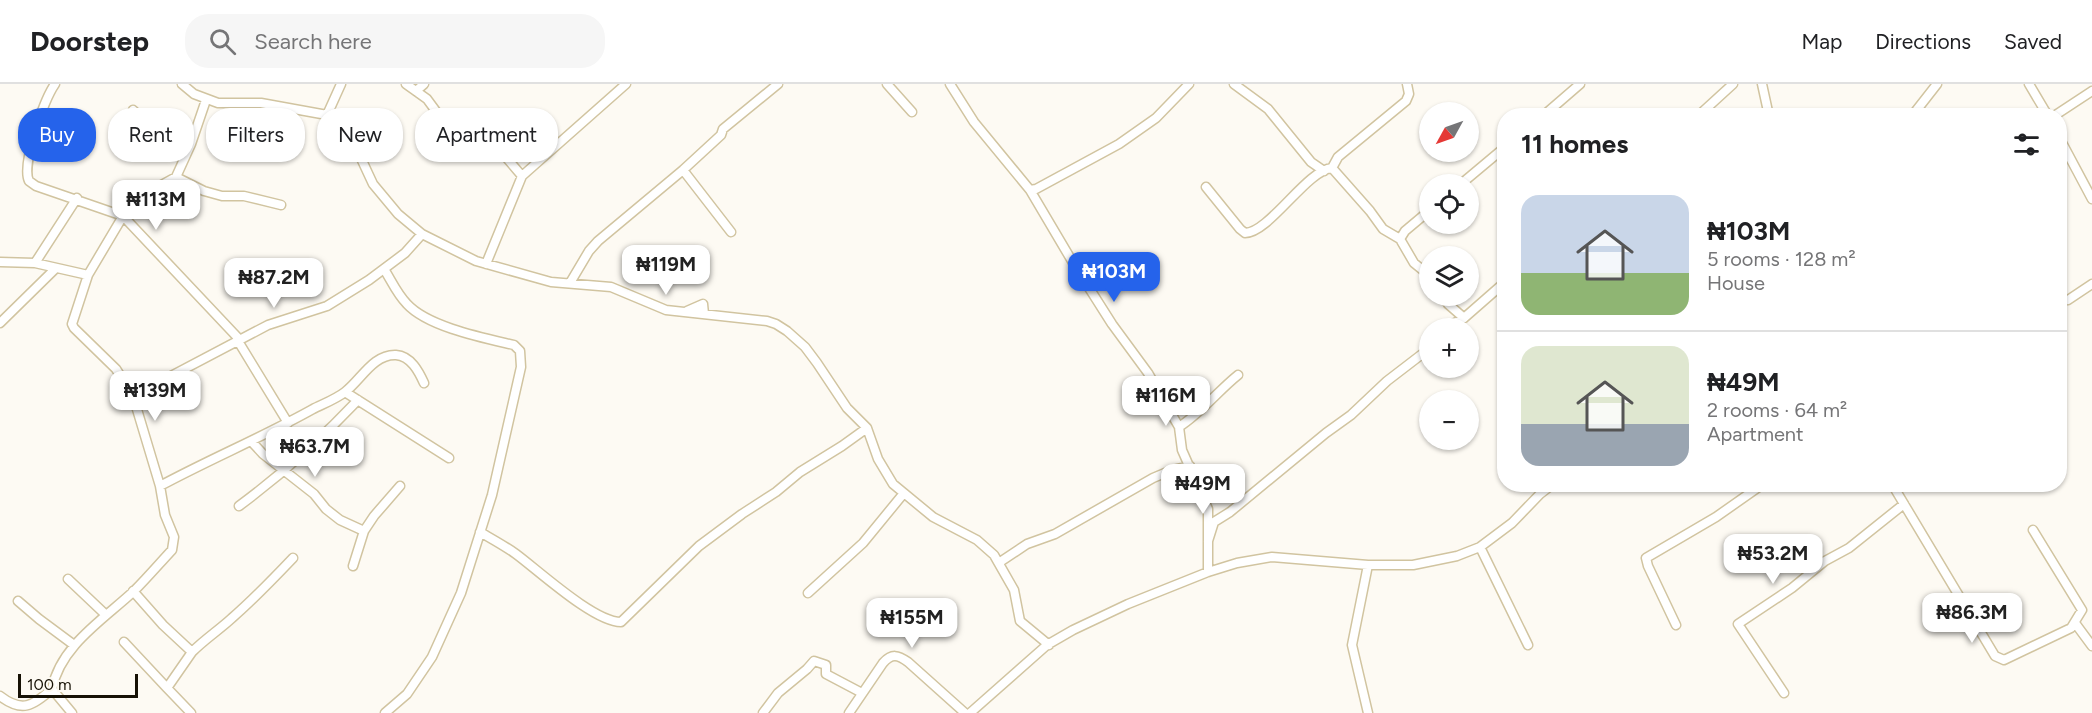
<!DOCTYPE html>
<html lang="en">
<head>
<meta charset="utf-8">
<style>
	body { margin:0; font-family:Figtree,sans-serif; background:#f6f6f6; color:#202124; height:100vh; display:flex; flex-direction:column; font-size:22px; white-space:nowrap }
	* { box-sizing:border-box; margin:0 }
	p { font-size:20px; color:#757577 }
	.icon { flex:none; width:33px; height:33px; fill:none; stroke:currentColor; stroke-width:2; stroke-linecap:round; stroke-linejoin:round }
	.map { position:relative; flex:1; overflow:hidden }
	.details { position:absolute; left:1497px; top:24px; width:570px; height:384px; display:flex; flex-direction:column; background:#fff; border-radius:24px; box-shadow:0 2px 4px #0004 }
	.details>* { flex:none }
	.banner { position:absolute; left:18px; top:24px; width:570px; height:54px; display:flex; gap:12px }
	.needle { width:39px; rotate:230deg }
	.tools { position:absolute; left:1419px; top:18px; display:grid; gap:12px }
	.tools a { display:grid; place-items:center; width:60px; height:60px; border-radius:50%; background:#fff; box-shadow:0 2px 4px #0004; font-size:30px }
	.scale { position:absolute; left:18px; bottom:15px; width:120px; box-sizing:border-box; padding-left:6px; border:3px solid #161105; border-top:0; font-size:16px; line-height:21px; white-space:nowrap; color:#161105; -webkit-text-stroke:4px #fdfaf3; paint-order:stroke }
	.price { position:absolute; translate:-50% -51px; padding:0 14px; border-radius:12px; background:#fff; color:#222; font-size:20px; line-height:39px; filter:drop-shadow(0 2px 3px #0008) }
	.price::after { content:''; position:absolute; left:50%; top:36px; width:18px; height:14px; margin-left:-9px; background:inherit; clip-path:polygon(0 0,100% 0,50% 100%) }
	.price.selected { background:#2563eb; color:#fff }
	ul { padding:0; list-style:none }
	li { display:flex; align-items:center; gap:18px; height:150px; padding:0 24px }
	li+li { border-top:2px solid #e0e0e0 }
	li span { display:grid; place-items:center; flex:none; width:168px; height:120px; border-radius:18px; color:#555 }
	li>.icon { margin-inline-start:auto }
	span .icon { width:72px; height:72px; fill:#fffc; stroke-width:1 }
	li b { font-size:26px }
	h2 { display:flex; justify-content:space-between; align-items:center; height:72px; padding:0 24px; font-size:26px }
	.pill { padding:0 21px; border-radius:24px; background:#fff; box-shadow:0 2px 4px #0004; font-size:21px; line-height:54px }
	.pill.selected { background:#2563eb; color:#fff }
	header { display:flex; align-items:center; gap:36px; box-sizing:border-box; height:84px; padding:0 30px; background:#fff; border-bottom:2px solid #e0e0e0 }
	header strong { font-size:28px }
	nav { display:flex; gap:33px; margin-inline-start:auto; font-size:21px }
	.search { width:420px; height:54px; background:#f6f6f6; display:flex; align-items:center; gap:15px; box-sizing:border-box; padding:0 21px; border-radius:24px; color:#757577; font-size:22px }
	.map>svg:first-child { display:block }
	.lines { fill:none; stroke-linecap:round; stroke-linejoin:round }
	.minor-casing { stroke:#d1c4a0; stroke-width:11 }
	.minor { stroke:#fff; stroke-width:8 }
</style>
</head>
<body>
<header>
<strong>Doorstep</strong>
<div class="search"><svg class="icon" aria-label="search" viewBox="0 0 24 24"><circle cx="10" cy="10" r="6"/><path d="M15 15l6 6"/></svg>Search here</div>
<nav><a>Map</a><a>Directions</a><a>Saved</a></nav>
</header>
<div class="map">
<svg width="2092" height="629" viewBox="0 0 2092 629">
	<rect width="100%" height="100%" fill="#fdfaf3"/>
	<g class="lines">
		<defs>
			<path id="minor" d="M55,0c-11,16 -34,81 -26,97l7,5 87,30 117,124
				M182,0l12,10 24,9h43l66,12 16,13 9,11 21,45 25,30 24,20 54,27 75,21 60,5 55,23 101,11 9,3 11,7 18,16 12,16 30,45 20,20 11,31 15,25 40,33 44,23 17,15 20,35 6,31 29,24
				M406,0l21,15 28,38 50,19 17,20 104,-92
				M887,0l25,28
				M950,0l24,38 56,68 6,-1 83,-45 37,-26 33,-34
				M1234,0l34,25 43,53 13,9
				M1762,0l7,32
				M2029,0l19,32
				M416,7l8,-7
				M133,26l21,19 37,15
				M327,31l14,-31
				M1543,32l37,-32
				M1698,32l35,-32
				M1912,32l25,-32
				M2054,32l38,-25
				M2060,55l32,60
				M1332,84l38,43 13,18 17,10 14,24 16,13
				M683,86l48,62
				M176,93l28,14 18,5h22l37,9
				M1461,100l43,-36
				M1206,103l34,42 5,4c24,0 62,-63 87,-65l6,-11 68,-56 3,-7 -2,-10
				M1030,106l42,71 40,63 36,49 31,54
				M1400,155l5,-8 25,-21
				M0,178l35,1 53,12
				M35,179l42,-65
				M486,180l36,-88
				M384,185c7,11 13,25 23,35 21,23 77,34 107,41l6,6 1,16 -29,128 -31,98 -29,64 -25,37 -22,19
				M570,199l19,-32 9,-10 85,-71 38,-35 2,-6 55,-45
				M1443,212l5,8 16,14
				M2068,216l24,-16
				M687,227l16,-7 1,10
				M0,239l56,-55
				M1445,244l19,-10 40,-35
				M238,257l50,82
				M345,308l104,66
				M133,312l135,-71 59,-19 42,-26 36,-27 17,-19
				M251,357l12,13 51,40 12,15 14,11 24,11
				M1892,400l103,172 9,4 67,-32 11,-18 -49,-80
				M160,402c50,-27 103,-49 153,-77 10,-5 23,-10 32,-17 16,-12 28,-38 51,-37 15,1 23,17 28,28
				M239,422c42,-31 82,-67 119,-106
				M480,448c12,7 25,14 36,22 23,17 78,68 105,68l78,-76 43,-32 34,-22 24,-20 42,-26 25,-18
				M1208,457l6,-19 16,-10 96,-79 25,-18 36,-34 43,-33
				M1480,463l48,98
				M1000,478l27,-18 28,-10 98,-56 19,-8 18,-4
				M353,482l11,-35 10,-15 26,-30
				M1208,488v-63l-26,-59 -3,-23c22,-14 39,-36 59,-52
				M68,495l38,36
				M133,507l30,34 29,27c13,-13 27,-22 40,-34 22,-19 41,-39 61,-60
				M808,509l55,-50 41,-50
				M18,517l21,18 35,26
				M2075,539l17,23
				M1676,541l-28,-59 -2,-8 70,-41 47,-33
				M124,558l43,46
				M52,605l20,24
				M1784,609l-46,-69 54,-36 33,-27 24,-13 55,-44
				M0,612c22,17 33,10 52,-7 8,-43 52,-70 82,-98 13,-13 25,-27 38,-41l2,-13 -9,-22 -5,-29 -27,-90 -17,-27 -42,-41 -2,-4 16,-49 35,-59 24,-23 29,-16 15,-33 15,-44
				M191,629l-24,-25 25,-36
				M763,629l15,-20 29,-24 7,-8 12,4v9l36,19
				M849,629l34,-50c9,-10 15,-8 25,-1l57,51
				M970,629l77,-68 26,-15 55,-26 80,-32 29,-9 35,-6 96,8h45l44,-9 23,-9 32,-24 28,-29 13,-10
				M1368,629l-16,-68 16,-80"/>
		</defs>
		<use href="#minor" class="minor-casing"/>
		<use href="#minor" class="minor"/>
	</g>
</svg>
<div class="tools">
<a><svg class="needle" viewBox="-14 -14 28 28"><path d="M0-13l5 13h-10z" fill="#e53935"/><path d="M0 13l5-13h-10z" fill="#757577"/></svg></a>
<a><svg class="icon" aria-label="locate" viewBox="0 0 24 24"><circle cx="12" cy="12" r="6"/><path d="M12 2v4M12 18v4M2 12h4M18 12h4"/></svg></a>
<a><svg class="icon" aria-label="layers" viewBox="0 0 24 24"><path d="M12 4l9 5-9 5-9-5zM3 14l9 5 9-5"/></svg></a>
<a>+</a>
<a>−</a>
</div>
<div class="scale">100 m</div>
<b class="price" style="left:156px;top:147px">₦113M</b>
<b class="price" style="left:666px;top:212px">₦119M</b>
<b class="price selected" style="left:1114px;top:219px">₦103M</b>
<b class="price" style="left:274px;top:225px">₦87.2M</b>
<b class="price" style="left:155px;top:338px">₦139M</b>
<b class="price" style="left:1166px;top:343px">₦116M</b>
<b class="price" style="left:315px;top:394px">₦63.7M</b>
<b class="price" style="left:1203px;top:431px">₦49M</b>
<b class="price" style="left:1773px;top:501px">₦53.2M</b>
<b class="price" style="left:1972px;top:560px">₦86.3M</b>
<b class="price" style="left:912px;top:565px">₦155M</b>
<div class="banner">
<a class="pill selected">Buy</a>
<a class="pill">Rent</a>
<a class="pill">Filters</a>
<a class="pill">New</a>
<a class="pill">Apartment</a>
</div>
<section class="details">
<h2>11 homes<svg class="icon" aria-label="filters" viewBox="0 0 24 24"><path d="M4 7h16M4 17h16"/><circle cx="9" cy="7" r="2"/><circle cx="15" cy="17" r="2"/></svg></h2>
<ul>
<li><span style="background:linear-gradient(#c9d6e8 65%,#8fb573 0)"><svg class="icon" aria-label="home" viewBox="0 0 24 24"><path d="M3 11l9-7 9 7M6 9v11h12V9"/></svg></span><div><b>₦103M</b><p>5 rooms · 128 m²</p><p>House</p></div></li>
<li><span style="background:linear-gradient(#dfe7d0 65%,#9aa5b1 0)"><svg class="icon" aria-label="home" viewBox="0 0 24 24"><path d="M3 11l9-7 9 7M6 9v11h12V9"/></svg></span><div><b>₦49M</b><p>2 rooms · 64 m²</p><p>Apartment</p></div></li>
</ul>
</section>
</div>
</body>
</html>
